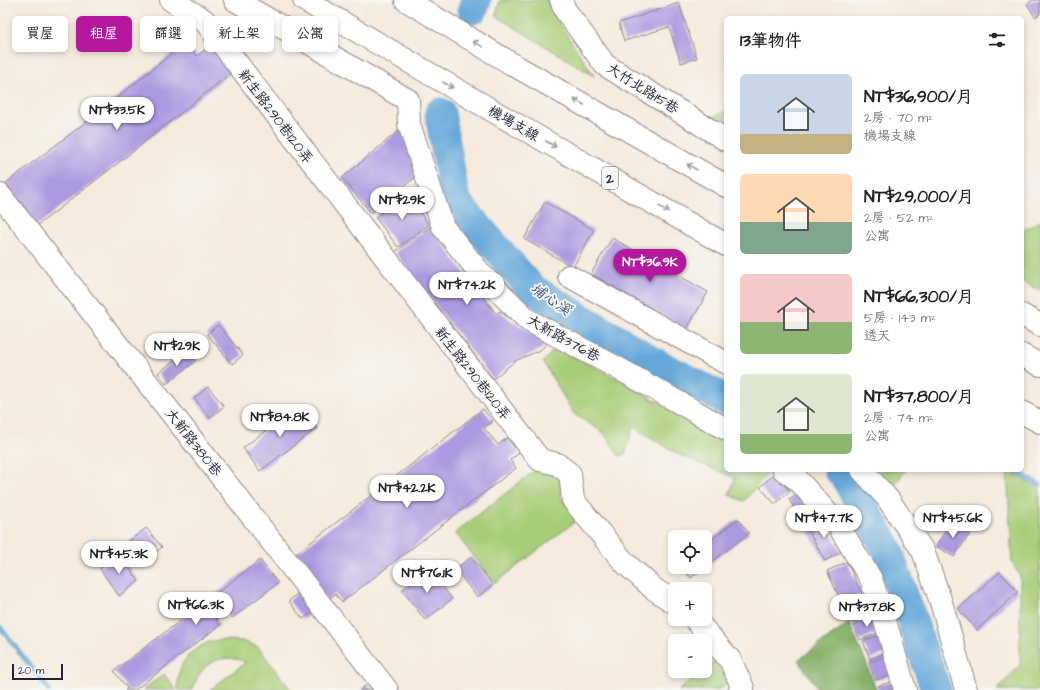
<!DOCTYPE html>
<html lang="zh-TW">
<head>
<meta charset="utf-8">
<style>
	body { margin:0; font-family:"Architects Daughter","LXGW WenKai TC",sans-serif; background:#f6f6f6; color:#222; height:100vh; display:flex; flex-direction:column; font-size:15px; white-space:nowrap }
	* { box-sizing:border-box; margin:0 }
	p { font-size:13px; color:#767676 }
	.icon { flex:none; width:22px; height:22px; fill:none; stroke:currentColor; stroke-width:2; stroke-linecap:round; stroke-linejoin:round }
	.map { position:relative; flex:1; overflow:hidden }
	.sheet { position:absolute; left:724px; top:16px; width:300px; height:456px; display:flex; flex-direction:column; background:#fff; border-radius:6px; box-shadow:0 2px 6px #0003 }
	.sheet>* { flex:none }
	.banner { position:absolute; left:12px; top:16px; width:380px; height:36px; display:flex; gap:8px }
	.tools { position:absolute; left:668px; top:530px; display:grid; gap:8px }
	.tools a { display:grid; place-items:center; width:44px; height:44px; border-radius:6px; background:#fff; box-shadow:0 2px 6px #0003; font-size:20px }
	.scale { position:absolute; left:12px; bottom:10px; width:51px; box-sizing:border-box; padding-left:4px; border:2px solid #22223b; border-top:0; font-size:11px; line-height:14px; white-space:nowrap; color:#22223b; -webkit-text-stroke:3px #f6f6f2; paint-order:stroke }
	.price { position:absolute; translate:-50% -34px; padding:0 9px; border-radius:14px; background:#fff; color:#222; font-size:13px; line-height:26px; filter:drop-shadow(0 1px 2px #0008) }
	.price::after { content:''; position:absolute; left:50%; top:24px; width:12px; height:9px; margin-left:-6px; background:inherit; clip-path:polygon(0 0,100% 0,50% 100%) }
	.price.selected { background:#b5179e; color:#fff }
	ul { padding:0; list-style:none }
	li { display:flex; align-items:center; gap:12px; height:100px; padding:0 16px }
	li span { display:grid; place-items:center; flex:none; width:112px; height:80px; border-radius:6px; color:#555 }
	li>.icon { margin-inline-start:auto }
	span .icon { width:48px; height:48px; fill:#fffc; stroke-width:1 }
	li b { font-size:17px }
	h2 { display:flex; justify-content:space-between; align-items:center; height:48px; padding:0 16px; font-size:17px }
	.chip { padding:0 14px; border-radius:6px; background:#fff; box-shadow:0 2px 6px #0003; font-size:14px; line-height:36px }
	.chip.selected { background:#b5179e; color:#fff }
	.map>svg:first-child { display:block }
	.green { fill:#a7cd77; stroke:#647859 }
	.forest { fill:#85b068; stroke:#546952 }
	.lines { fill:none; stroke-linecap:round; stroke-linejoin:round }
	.stream { stroke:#65a7d9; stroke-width:5 }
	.river { stroke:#65a7d9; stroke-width:31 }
	.building { fill:#ac9ae0 }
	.minor-casing { stroke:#8c868b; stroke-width:24 }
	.highway-casing { stroke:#8c868b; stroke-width:24 }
	.minor { stroke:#fff; stroke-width:22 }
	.highway { stroke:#fff; stroke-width:22 }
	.oneway { stroke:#9c9ca7 }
	.labels { text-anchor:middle; stroke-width:3.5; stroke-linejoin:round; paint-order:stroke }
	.shield { fill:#f6f6f2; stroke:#626272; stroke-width:1 }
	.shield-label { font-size:13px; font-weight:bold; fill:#22223b }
	.street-label { font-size:14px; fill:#22223b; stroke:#f6f6f2 }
	.water-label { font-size:15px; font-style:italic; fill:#3d577a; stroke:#f6f6f2 }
</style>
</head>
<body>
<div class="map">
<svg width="1040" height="690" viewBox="0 0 1040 690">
	<rect width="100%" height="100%" fill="#f6f6f2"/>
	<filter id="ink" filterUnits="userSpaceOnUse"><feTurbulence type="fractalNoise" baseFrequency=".025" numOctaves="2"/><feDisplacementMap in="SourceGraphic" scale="8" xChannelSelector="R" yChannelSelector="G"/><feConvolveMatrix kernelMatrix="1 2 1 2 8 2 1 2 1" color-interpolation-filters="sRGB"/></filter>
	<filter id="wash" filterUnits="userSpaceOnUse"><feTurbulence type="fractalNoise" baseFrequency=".012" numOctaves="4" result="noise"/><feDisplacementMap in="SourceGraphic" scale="16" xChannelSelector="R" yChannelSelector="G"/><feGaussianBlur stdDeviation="0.9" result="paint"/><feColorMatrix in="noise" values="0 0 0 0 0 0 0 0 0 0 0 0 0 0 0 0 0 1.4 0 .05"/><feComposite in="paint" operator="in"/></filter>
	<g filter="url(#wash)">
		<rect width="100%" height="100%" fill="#f5eadb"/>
		<path class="green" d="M500,0h48l10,21 36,55 -98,-60z
			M726,111v16l-15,-9z
			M1040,221v70l-18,-10v-50z
			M556,348l62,31 108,63v28h40l3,2 -25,29 -15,-6 6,-17 -55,-23 -47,-28 -8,27 -6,2 -15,-23 -30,-19 -31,-52z
			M543,464l19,12 -1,21 16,23 -82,63 -40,-50z
			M871,470h35l-15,20z
			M1007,470l33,19v201h-43l23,-25v-89l-8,-13z
			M225,640l17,1 16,6 33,43h-81l36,-28c-25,-10 -47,1 -53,28h-15c-2,-22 8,-38 29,-47 5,-3 13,-3 18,-3z
			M718,658l14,24 -15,8h-38l23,-19h3v-2z
			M164,674l12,16h-32v-1z"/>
		<path class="forest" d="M849,623l17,39 10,28h-57l-21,-30z"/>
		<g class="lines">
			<path class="stream" d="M1013,470l27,15
				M0,627l49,63"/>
			<path class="river" d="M473,9l3,-9
				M440,113l15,88 77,88 125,75 69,36
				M839,470l4,3 44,75 49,142"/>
		</g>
		<g id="blocks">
			<path class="building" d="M1033,0h7v14l-5,3 -8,-13z
				M679,3l18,55 -16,5 -12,-36 -45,14 -5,-18z
				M185,43l12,13 13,-10 22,26 -105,84 -89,69 -32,-42 89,-68z
				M401,129l17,46 -47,38 -29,-35z
				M407,194l22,31 -31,22 -23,-30z
				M545,202l49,28 -21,37 -49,-28z
				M430,227l66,87 4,-3 12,10 37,21 -9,8 -25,11 -22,18 -98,-127z
				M612,238l96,54 -21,37 -96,-55z
				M218,325l25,30 -11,9 -25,-30z
				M188,350l8,11 -30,23 -8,-11z
				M208,387l16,19 -14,12 -16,-20z
				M299,405l18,23 -57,43 -17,-23z
				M483,409l10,12 -9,7 14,17 9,-7 12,15 -9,7 6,8 -174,134 -7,-8 -8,6 -34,-44z
				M774,474l16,17 -15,13 -15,-17z
				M798,493l12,16 -10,7 -11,-16z
				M823,518l18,34 -16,9 -19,-34z
				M738,519l11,14 -58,45 -9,-11h23v-23z
				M952,520l19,12 -17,25 -18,-11z
				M146,528l16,19 -18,14 -16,-19z
				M119,554l20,27 -20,15 -19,-27z
				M471,557l22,28 -16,12 -22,-28z
				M260,560l18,23 -46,35 -5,-7 -11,8 4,6 -85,65h-10l2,-2 -13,-17z
				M847,562l15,32 -20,9 -15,-32z
				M429,569l23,30 -27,21 -23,-30z
				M1000,572l18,20 -41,38 -19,-21z
				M297,594l15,18 -9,7 -14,-18z
				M868,596l7,16 -23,11 -7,-16z
				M874,617l6,15 -20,8 -7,-15z
				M880,635l7,18 -17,6 -7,-18z
				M888,656l5,19 -18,5 -6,-18z
				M894,681l3,9h-18l-1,-4z
				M368,684l4,6h-12z"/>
		</g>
	</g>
	<g filter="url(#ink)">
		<use href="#blocks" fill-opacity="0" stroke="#8c868b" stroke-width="1"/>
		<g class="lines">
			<defs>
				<path id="minor" d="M171,0l33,20 336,440 17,4 13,10 3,26 51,62 30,27 21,14
					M235,0l173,100 1,24 34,103 37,46 48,47 97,52 101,57
					M561,0l4,10 40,55 121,75
					M0,195l205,261 182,234
					M569,276l157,87
					M1022,315l18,10
					M784,470l14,10 40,45 33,54 18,55 16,56
					M862,470l26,29 35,52 18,51 25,88
					M695,619l35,41 13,28 -3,2"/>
				<path id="highway" d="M304,0l189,111 233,134
					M406,0l106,64 214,122
					M1022,355l18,10
					M1022,412l18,10"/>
			</defs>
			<use href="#minor" class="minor-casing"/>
			<use href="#highway" class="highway-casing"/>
			<use href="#minor" class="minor"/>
			<use href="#highway" class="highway"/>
		</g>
		<defs><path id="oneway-shaft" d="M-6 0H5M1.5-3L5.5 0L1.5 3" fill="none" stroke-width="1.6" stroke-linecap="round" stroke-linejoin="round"/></defs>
		<g class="oneway">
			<use href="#oneway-shaft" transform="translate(478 44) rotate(-149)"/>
			<use href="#oneway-shaft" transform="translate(448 85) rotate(30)"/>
			<use href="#oneway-shaft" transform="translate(579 102) rotate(-150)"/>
			<use href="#oneway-shaft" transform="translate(551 144) rotate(30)"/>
			<use href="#oneway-shaft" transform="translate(692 167) rotate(-150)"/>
			<use href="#oneway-shaft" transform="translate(664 209) rotate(30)"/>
		</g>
	</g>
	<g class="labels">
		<rect class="shield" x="602" y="167" width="16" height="22" rx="3"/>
		<g class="shield-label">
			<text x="610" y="183">2</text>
		</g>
		<g class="street-label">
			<text transform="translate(643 88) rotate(32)" y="5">大竹北路15巷</text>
			<text transform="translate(276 116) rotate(53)" y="5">新生路290巷120弄</text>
			<text transform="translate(514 123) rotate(30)" y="5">機場支線</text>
			<text transform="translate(564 338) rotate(29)" y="5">大新路376巷</text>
			<text transform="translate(473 373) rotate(52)" y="5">新生路290巷120弄</text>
			<text transform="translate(194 442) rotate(52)" y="5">大新路380巷</text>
		</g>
		<g class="water-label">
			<text transform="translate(551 299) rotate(34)" y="5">埔心溪</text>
		</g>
	</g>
</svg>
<div class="tools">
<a><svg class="icon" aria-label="locate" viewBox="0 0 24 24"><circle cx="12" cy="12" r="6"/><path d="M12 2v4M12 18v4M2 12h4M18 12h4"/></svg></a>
<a>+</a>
<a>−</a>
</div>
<div class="scale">20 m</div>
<b class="price" style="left:117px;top:131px">NT$33.5K</b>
<b class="price" style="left:402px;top:221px">NT$29K</b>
<b class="price selected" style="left:650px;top:283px">NT$36.9K</b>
<b class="price" style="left:467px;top:306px">NT$74.2K</b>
<b class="price" style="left:177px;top:367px">NT$29K</b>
<b class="price" style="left:280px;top:438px">NT$84.8K</b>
<b class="price" style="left:407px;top:509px">NT$42.2K</b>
<b class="price" style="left:824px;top:539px">NT$47.7K</b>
<b class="price" style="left:953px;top:539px">NT$45.6K</b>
<b class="price" style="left:119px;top:575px">NT$45.3K</b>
<b class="price" style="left:427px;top:594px">NT$76.1K</b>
<b class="price" style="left:196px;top:626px">NT$66.3K</b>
<b class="price" style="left:867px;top:628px">NT$37.8K</b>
<div class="banner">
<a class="chip">買屋</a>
<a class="chip selected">租屋</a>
<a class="chip">篩選</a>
<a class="chip">新上架</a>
<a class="chip">公寓</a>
</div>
<section class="sheet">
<h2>13筆物件<svg class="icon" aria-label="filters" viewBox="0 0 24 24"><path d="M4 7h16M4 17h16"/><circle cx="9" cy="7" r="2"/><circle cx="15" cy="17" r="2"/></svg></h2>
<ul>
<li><span style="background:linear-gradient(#c9d6e8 75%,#c2b280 0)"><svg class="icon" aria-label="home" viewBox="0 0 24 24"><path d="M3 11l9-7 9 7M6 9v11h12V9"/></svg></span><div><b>NT$36,900/月</b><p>2房 · 70 m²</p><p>機場支線</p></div></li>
<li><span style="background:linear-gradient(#ffd9b3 60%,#7fa58c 0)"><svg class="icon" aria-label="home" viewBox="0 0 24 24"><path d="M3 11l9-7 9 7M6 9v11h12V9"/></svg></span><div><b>NT$29,000/月</b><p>2房 · 52 m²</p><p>公寓</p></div></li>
<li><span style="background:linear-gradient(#f6c9c9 60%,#8fb573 0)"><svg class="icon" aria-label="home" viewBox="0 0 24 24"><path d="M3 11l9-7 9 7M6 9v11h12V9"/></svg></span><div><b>NT$66,300/月</b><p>5房 · 143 m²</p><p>透天</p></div></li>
<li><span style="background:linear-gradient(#dfe7d0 75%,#8fb573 0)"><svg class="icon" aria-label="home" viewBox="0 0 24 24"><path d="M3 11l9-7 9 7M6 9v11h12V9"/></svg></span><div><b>NT$37,800/月</b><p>2房 · 74 m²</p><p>公寓</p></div></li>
</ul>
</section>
</div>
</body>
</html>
